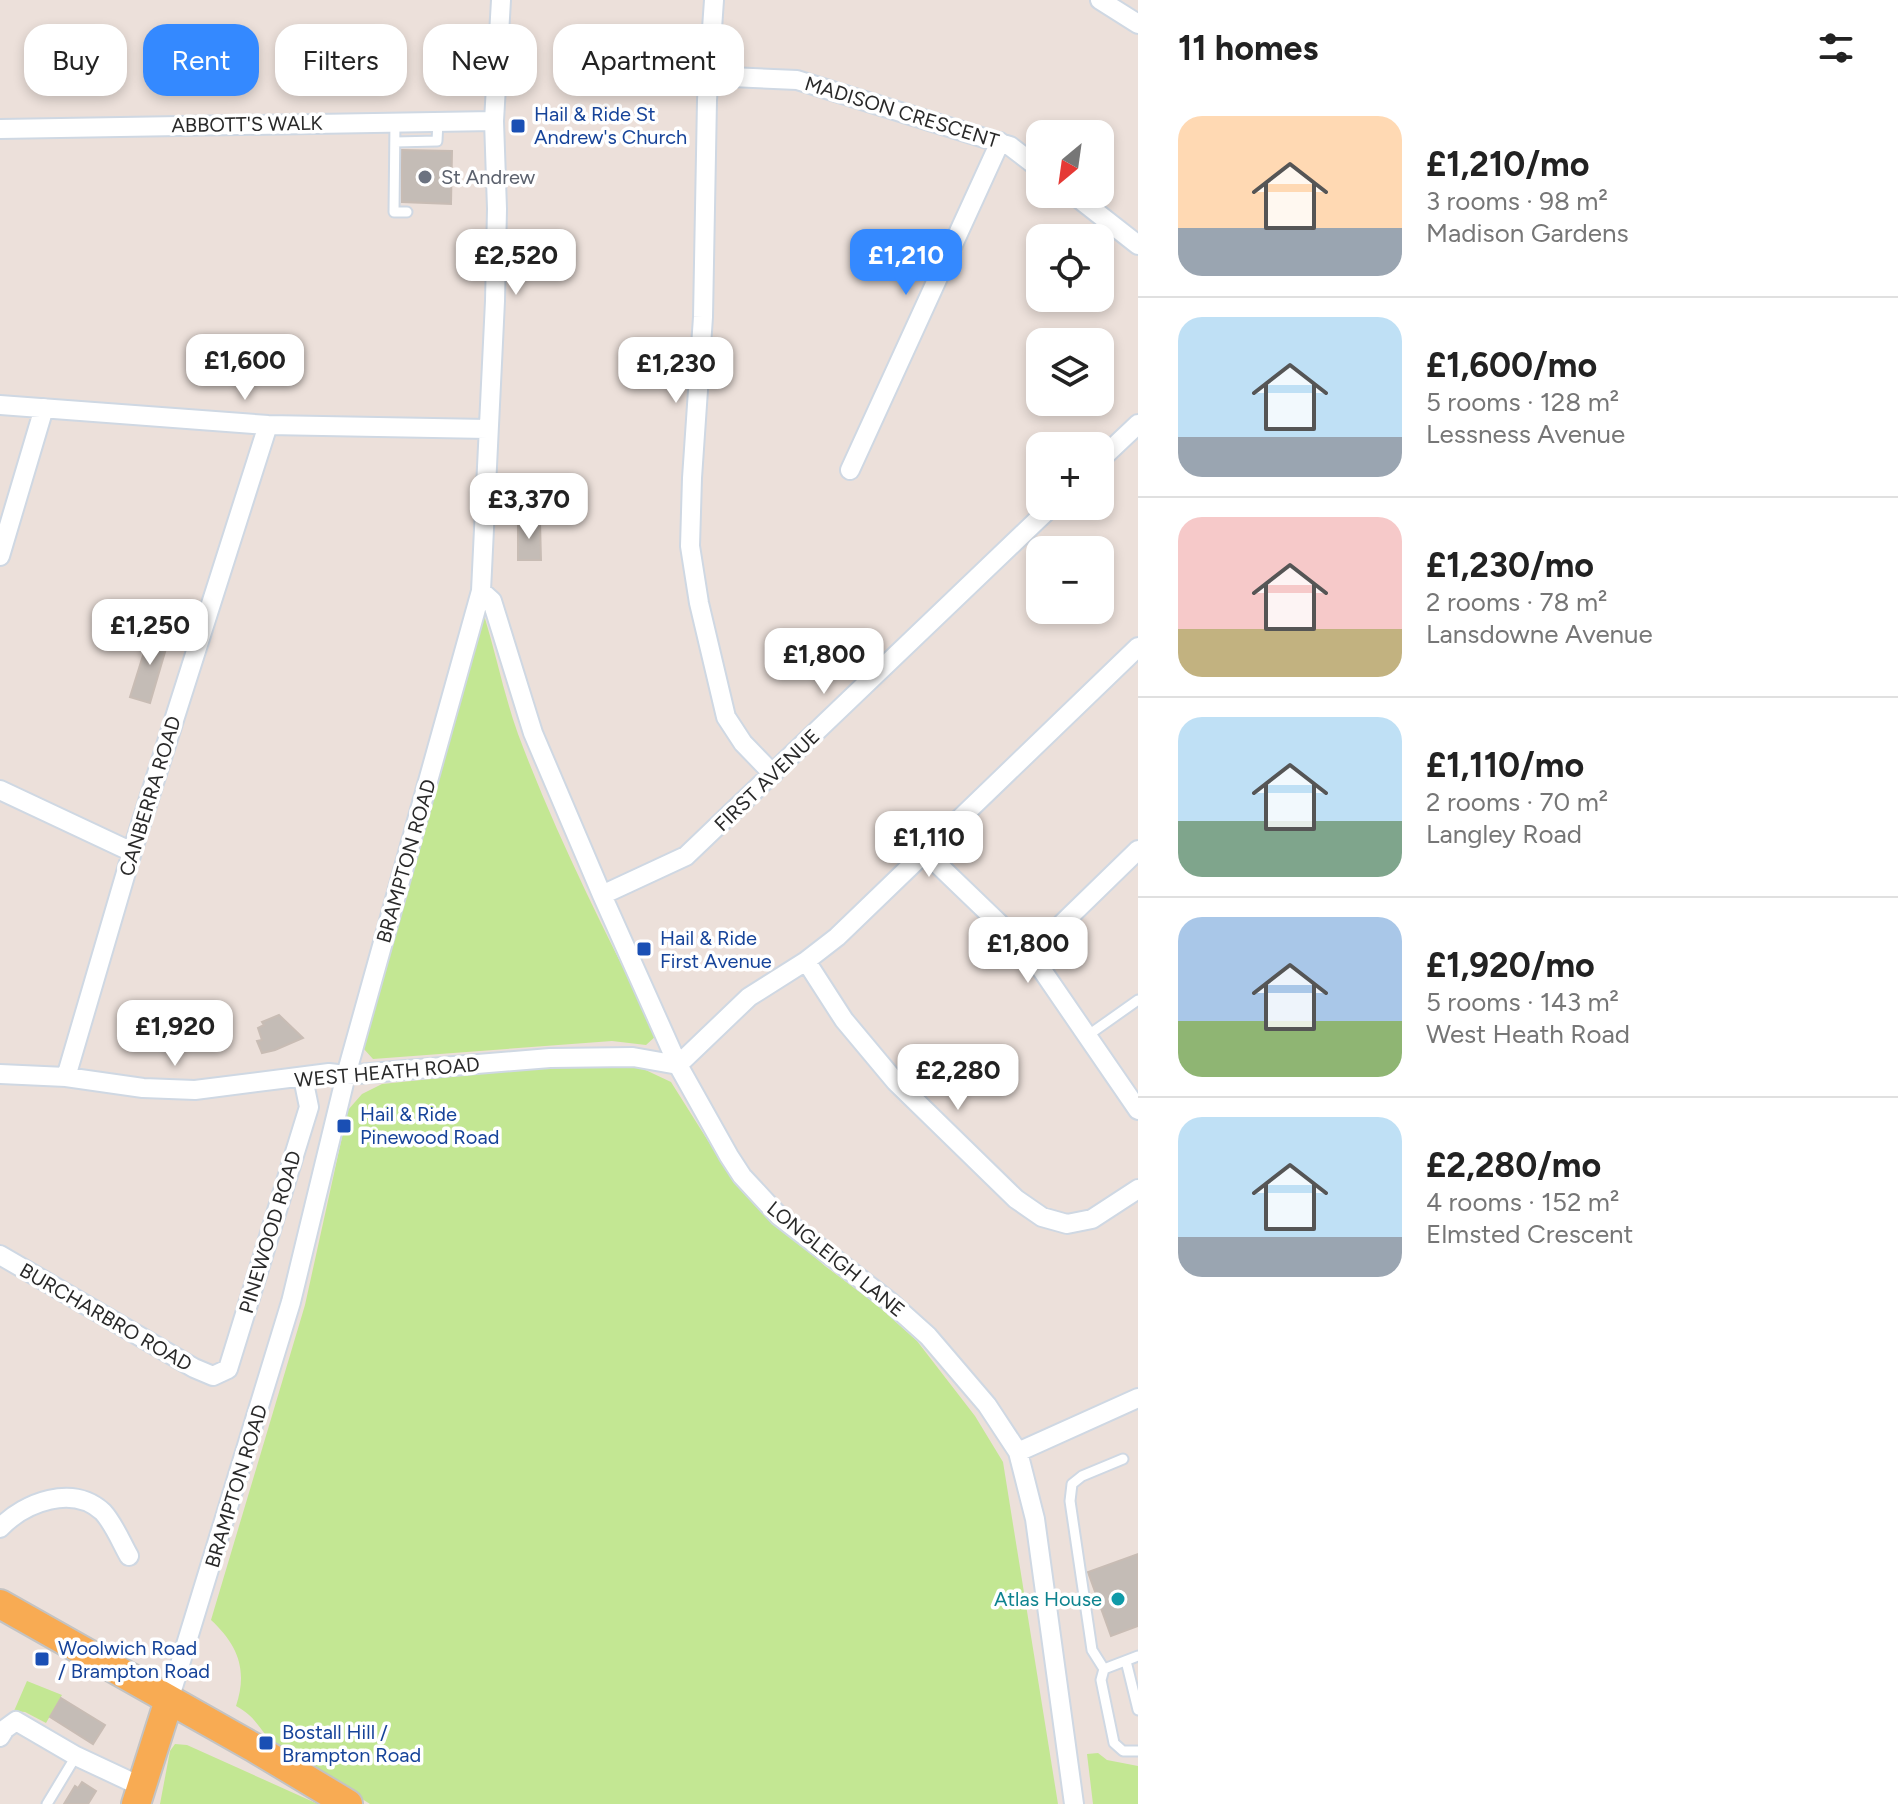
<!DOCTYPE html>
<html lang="en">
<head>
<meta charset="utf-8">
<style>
	body { margin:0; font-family:Figtree,sans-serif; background:#f6f6f6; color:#222; height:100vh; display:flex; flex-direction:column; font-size:30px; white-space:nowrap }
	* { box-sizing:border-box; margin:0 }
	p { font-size:26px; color:#767676 }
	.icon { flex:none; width:44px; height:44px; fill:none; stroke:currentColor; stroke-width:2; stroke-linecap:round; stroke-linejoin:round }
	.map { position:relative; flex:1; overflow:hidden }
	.side { display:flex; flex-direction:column; background:#fff; width:760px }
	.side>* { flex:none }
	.banner { position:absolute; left:24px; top:24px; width:760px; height:72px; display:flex; gap:16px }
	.needle { width:52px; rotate:209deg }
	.controls { position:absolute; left:1026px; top:120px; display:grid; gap:16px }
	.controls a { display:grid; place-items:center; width:88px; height:88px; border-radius:16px; background:#fff; box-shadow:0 4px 12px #0003; font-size:40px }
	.price { position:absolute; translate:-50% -68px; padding:0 18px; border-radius:16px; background:#fff; color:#222; font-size:26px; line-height:52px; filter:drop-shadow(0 2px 4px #0008) }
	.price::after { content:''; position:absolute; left:50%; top:48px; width:24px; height:18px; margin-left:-12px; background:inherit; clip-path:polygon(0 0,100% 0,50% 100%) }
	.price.active { background:#3489ff; color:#fff }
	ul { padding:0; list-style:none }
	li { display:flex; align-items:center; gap:24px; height:200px; padding:0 40px }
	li+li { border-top:2px solid #e0e0e0 }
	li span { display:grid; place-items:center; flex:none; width:224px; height:160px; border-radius:24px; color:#555 }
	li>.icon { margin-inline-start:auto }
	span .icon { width:96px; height:96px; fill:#fffc; stroke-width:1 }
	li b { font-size:34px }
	h2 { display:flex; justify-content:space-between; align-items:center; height:96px; padding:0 40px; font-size:34px }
	.pill { padding:0 28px; border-radius:24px; background:#fff; box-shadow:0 4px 12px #0003; font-size:28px; line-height:72px }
	.pill.active { background:#3489ff; color:#fff }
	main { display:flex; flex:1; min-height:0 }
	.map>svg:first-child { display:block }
	.green { fill:#c3e793 }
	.building { fill:#c4bcb6; stroke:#c8bcb4; stroke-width:2 }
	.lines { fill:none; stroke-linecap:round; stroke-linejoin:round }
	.lane-casing { stroke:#cfd8e3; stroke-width:13 }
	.street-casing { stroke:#cfd8e3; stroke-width:22 }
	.primary-casing { stroke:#c3c3c3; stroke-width:32 }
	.lane { stroke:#fff; stroke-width:9 }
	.street { stroke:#fff; stroke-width:18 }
	.primary { stroke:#f8ab53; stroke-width:28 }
	.transit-dot { fill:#1a4fb4; stroke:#fff; stroke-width:3 }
	.worship-dot { fill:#6b7280; stroke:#fff; stroke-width:3 }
	.culture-dot { fill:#0f9aa8; stroke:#fff; stroke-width:3 }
	.labels { text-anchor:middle; stroke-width:7; stroke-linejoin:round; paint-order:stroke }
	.street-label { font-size:20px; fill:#292929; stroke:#fff }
	.transit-label { font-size:20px; fill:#164399; stroke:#fff; text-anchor:start }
	.worship-label { font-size:20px; fill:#5b616d; stroke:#fff; text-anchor:start }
	.culture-label { font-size:20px; fill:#0d838f; stroke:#fff; text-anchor:end }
</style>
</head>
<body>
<main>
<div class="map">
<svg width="1138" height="1804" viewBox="0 0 1138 1804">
	<rect width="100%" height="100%" fill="#ece0da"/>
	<path class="green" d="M484,615c12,39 20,80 34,119 39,104 89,202 139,301l-11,10 -34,-4 -239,18 -10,-11z
		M588,1063l49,3 34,16 56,89 25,31 73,64 52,39 40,36 58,75 28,46 55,342h-688l-100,-64c-12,-13 -15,-24 -34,-34 12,-36 2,-61 -25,-86l94,-315 43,-195 14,-16 20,-10z
		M27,1681l35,14 -16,28 -21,-11 -11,-1z
		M175,1744l12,1 131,59h-158l10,-53z
		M1098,1753l9,7 31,6v38h-45l-6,-50z"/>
	<path class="building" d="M402,150l50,1 -1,53 -49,-2z
		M518,522h22l1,38h-23z
		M151,630l19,5 -20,68 -20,-6z
		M279,1015l24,23 -28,12 -13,3 -5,-12 5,-1 -4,-12 6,-3 -2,-3z
		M1138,1554v72l-27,10 -23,-64z
		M61,1698l44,27 -12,19 -43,-27z
		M82,1782l14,9 -8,13h-24l11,-18 3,2z"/>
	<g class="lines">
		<defs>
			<path id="lane" d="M395,122l-1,90h13
				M395,142l42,-1 1,-20
				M1087,1036l51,-36
				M1138,1656l-34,13 -3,11 13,63 9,8h15
				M1126,1661l12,49
				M1104,1669l-12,-19 -22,-149 2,-17 10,-8 41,-17
				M47,1804l29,-48"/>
			<path id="street" d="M714,0l-7,100 -4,217 -11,161 -2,68 9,57 27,114 17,26 30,31
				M1100,0l38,24
				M709,76l88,4 213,66 30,23
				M0,129l494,-8
				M1073,194l65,51
				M0,405l268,20 220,4
				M1100,460l38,-36
				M850,470l150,-328
				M0,556l44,-148
				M481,591l11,10 41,132 69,162 76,170 51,91 13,20 37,40 110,85 39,35 59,69 31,47 17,67 39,285
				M0,790l132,62
				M926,853l105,101 107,156
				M602,895l84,-39 366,-350
				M1031,954l107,-104
				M806,961l38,59 51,61 121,118 26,18 25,7 25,-5 46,-30
				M678,1065l71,-68 57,-36 31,-24 301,-290
				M0,1074l66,3 77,11 52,2 134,-17 17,2 204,-17 83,-1 45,8
				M66,1077l66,-225 136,-427
				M0,1255l194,113 19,8 15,-7 81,-262 -6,-29
				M1018,1452l120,-54
				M0,1528c25,-26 73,-44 103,-16 11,12 18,30 26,44
				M169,1700l122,-398 55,-227 135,-484 14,-290 2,-92 -3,-88 7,-121
				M0,1737l5,-8 11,-8 60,35 64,30"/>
			<path id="primary" d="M0,1604l253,143 95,57
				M136,1804l33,-104"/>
		</defs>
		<use href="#lane" class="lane-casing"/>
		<use href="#street" class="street-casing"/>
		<use href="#primary" class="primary-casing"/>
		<use href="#lane" class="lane"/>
		<use href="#street" class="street"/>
		<use href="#primary" class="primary"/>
	</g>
	<g class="transit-dot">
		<rect x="510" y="118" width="16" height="16" rx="4"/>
		<rect x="636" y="941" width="16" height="16" rx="4"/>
		<rect x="336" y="1118" width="16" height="16" rx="4"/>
		<rect x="34" y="1651" width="16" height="16" rx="4"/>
		<rect x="258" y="1735" width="16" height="16" rx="4"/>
	</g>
	<circle class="worship-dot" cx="425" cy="177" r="8"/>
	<circle class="culture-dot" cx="1118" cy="1599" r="8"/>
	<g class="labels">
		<g class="street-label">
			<text transform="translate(902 112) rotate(17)" y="7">MADISON CRESCENT</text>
			<text transform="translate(247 124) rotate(-1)" y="7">ABBOTT'S WALK</text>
			<text transform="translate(767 780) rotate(-44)" y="7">FIRST AVENUE</text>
			<text transform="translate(150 796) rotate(-73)" y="7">CANBERRA ROAD</text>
			<text transform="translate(406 861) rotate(-74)" y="7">BRAMPTON ROAD</text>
			<text transform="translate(387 1072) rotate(-5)" y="7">WEST HEATH ROAD</text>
			<text transform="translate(270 1232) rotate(-73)" y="7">PINEWOOD ROAD</text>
			<text transform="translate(836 1259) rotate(39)" y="7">LONGLEIGH LANE</text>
			<text transform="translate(106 1317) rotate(30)" y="7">BURCHARBRO ROAD</text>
			<text transform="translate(236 1486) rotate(-73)" y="7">BRAMPTON ROAD</text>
		</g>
		<g class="transit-label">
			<text x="534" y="121">Hail &amp; Ride St<tspan x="534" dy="23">Andrew's Church</tspan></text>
			<text x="660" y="945">Hail &amp; Ride<tspan x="660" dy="23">First Avenue</tspan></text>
			<text x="360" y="1121">Hail &amp; Ride<tspan x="360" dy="23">Pinewood Road</tspan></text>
			<text x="58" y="1655">Woolwich Road<tspan x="58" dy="23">/ Brampton Road</tspan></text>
			<text x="282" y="1739">Bostall Hill /<tspan x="282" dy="23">Brampton Road</tspan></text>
		</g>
		<g class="worship-label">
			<text x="441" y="184">St Andrew</text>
		</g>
		<g class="culture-label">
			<text x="1102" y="1606">Atlas House</text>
		</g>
	</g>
</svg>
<div class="controls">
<a><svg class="needle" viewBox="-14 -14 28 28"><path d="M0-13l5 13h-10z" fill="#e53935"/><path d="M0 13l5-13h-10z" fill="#767676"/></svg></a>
<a><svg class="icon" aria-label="locate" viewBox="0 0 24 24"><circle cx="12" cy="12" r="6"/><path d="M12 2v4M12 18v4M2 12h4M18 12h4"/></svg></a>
<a><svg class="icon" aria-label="layers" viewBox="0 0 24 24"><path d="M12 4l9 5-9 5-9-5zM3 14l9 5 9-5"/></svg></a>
<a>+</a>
<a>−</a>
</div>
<b class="price" style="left:516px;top:297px">£2,520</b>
<b class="price active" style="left:906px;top:297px">£1,210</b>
<b class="price" style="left:245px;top:402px">£1,600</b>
<b class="price" style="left:676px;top:405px">£1,230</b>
<b class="price" style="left:529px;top:541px">£3,370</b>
<b class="price" style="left:150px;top:667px">£1,250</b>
<b class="price" style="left:824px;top:696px">£1,800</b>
<b class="price" style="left:929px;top:879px">£1,110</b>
<b class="price" style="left:1028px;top:985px">£1,800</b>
<b class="price" style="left:175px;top:1068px">£1,920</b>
<b class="price" style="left:958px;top:1112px">£2,280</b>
<div class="banner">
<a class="pill">Buy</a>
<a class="pill active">Rent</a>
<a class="pill">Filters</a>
<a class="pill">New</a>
<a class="pill">Apartment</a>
</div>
</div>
<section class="side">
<h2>11 homes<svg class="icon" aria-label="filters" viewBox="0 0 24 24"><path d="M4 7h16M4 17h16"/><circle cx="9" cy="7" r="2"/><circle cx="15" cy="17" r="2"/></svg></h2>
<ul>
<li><span style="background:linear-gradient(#ffd9b3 70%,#9aa5b1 0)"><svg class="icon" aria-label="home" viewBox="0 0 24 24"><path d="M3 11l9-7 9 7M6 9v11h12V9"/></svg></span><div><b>£1,210/mo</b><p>3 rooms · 98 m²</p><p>Madison Gardens</p></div></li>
<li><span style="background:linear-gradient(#bfe0f5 75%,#9aa5b1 0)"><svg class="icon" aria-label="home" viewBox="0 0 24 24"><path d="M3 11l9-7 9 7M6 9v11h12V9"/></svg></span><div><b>£1,600/mo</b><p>5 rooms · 128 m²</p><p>Lessness Avenue</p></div></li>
<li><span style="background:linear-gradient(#f6c9c9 70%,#c2b280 0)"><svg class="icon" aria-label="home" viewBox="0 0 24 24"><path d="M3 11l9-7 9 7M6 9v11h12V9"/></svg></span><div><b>£1,230/mo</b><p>2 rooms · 78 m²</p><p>Lansdowne Avenue</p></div></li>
<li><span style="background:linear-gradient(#bfe0f5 65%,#7fa58c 0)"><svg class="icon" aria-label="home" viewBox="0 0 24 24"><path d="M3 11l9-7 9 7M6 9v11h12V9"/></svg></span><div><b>£1,110/mo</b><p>2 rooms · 70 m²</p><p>Langley Road</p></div></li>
<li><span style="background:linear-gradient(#a9c7e8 65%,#8fb573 0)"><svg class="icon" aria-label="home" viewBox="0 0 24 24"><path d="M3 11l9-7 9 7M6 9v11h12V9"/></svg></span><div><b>£1,920/mo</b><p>5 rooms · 143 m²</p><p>West Heath Road</p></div></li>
<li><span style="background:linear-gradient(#bfe0f5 75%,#9aa5b1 0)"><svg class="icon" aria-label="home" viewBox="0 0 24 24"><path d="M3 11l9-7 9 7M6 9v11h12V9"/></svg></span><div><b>£2,280/mo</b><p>4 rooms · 152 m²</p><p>Elmsted Crescent</p></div></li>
</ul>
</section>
</main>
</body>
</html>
